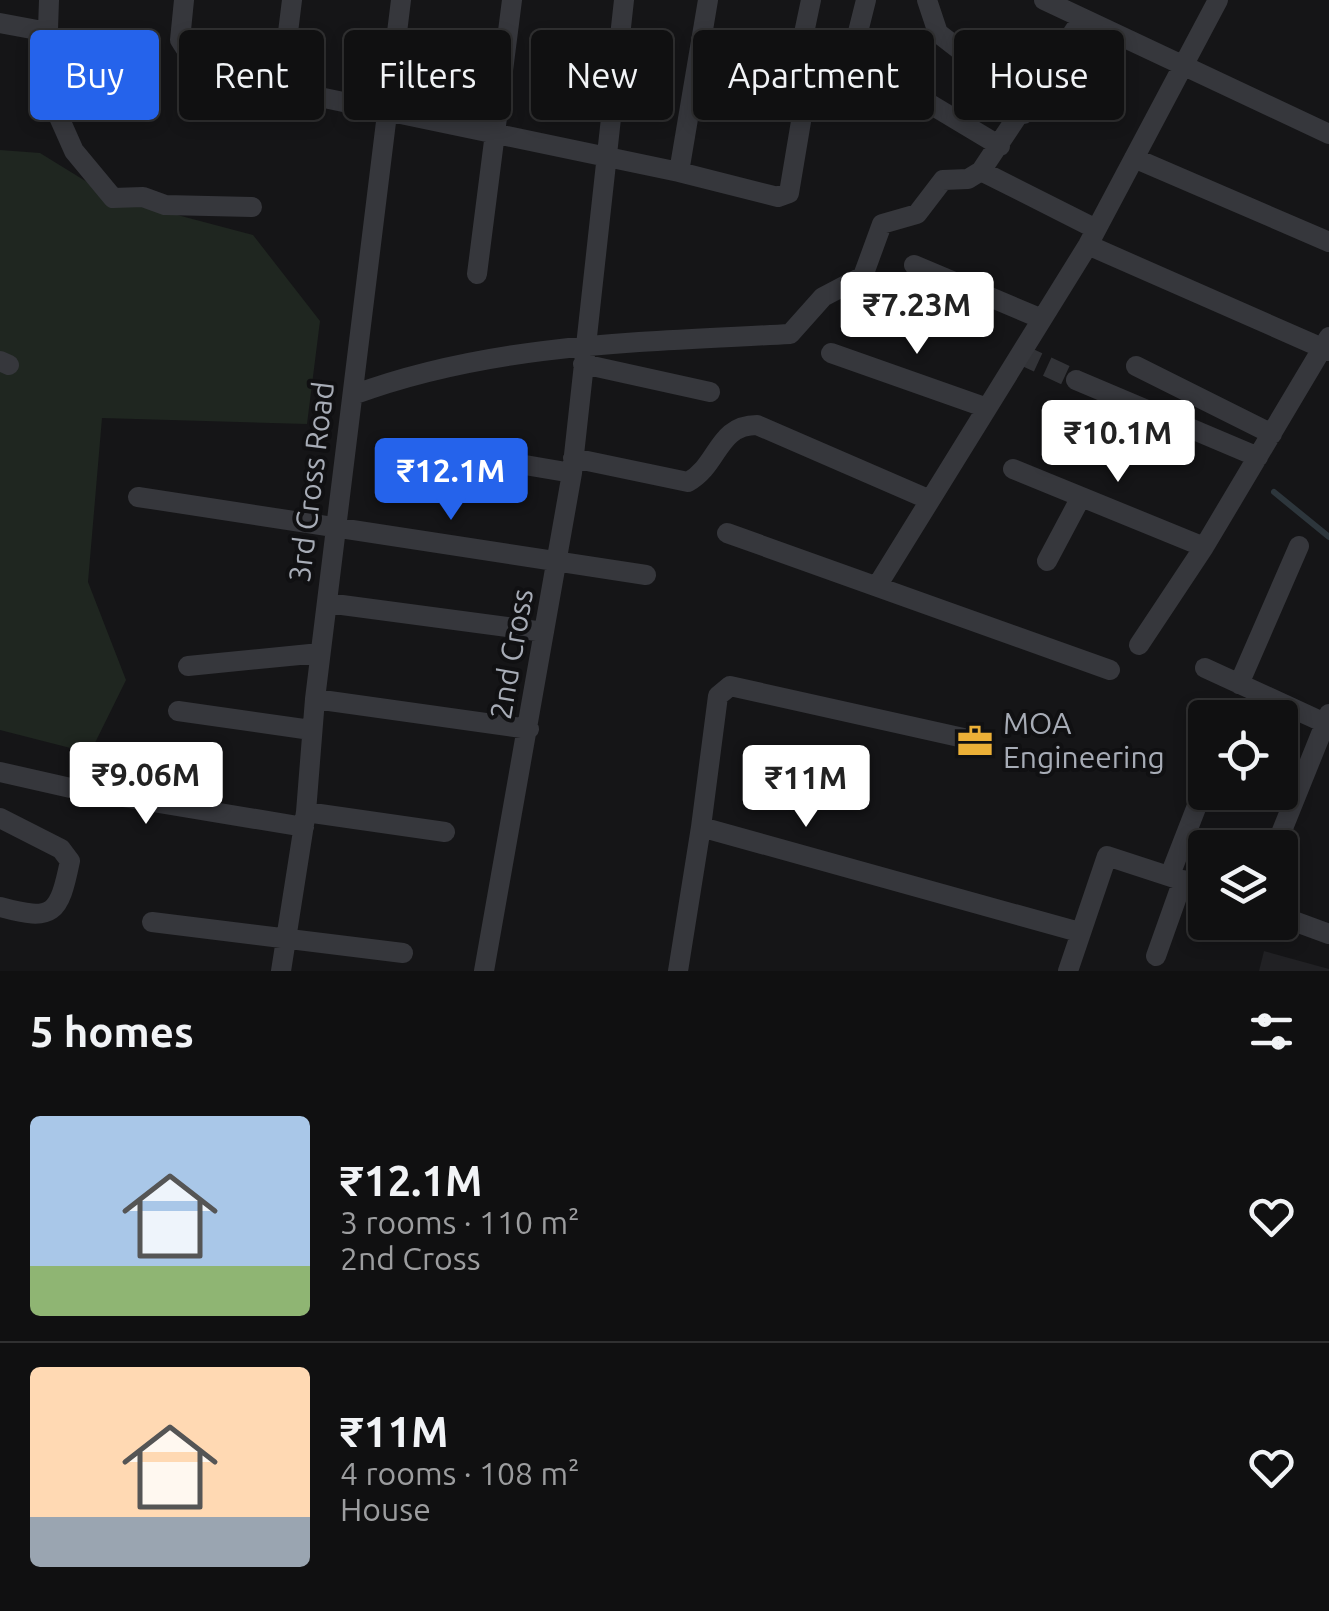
<!DOCTYPE html>
<html lang="en">
<head>
<meta charset="utf-8">
<style>
	body { margin:0; font-family:Ubuntu,sans-serif; background:#19191a; color:#f1f3f6; height:100vh; display:flex; flex-direction:column; font-size:38px; white-space:nowrap }
	* { box-sizing:border-box; margin:0 }
	p { font-size:32px; color:#9c9d9f }
	.icon { flex:none; width:55px; height:55px; fill:none; stroke:currentColor; stroke-width:2; stroke-linecap:round; stroke-linejoin:round }
	.map { position:relative; height:971px; overflow:hidden }
	.side { display:flex; flex-direction:column; background:#101011; flex:1 }
	.side>* { flex:none }
	.hud { position:absolute; left:30px; top:30px; width:1270px; height:90px; display:flex; gap:20px }
	.tools { position:absolute; left:1188px; top:700px; display:grid; gap:20px }
	.tools a { display:grid; place-items:center; width:110px; height:110px; border-radius:10px; background:#101011; box-shadow:0 5px 15px #0003,0 0 0 2px #303031; font-size:50px }
	.price { position:absolute; translate:-50% -85px; padding:0 22px; border-radius:10px; background:#fff; color:#222; font-size:32px; line-height:65px; filter:drop-shadow(0 2px 5px #0008) }
	.price::after { content:''; position:absolute; left:50%; top:60px; width:30px; height:22px; margin-left:-15px; background:inherit; clip-path:polygon(0 0,100% 0,50% 100%) }
	.price.active { background:#2563eb; color:#fff }
	ul { padding:0; list-style:none }
	li { display:flex; align-items:center; gap:30px; height:250px; padding:0 30px }
	li+li { border-top:2px solid #303031 }
	li span { display:grid; place-items:center; flex:none; width:280px; height:200px; border-radius:10px; color:#555 }
	li>.icon { margin-inline-start:auto }
	span .icon { width:120px; height:120px; fill:#fffc; stroke-width:1 }
	li b { font-size:42px }
	h2 { display:flex; justify-content:space-between; align-items:center; height:120px; padding:0 30px; font-size:42px }
	.pill { padding:0 35px; border-radius:10px; background:#101011; box-shadow:0 5px 15px #0003,0 0 0 2px #303031; font-size:35px; line-height:90px }
	.pill.active { background:#2563eb; color:#fff }
	.map>svg:first-child { display:block }
	.built { fill:#212124 }
	.green { fill:#1f2620 }
	.lines { fill:none; stroke-linecap:round; stroke-linejoin:round }
	.stream { stroke:#2d363c; stroke-width:6 }
	.minor-tunnel { stroke:#323337; stroke-width:20; stroke-dasharray:20 10; stroke-linecap:butt }
	.minor { stroke:#36373c; stroke-width:20 }
	.labels { text-anchor:middle; stroke-width:8; stroke-linejoin:round; paint-order:stroke }
	.street-label { font-size:30px; fill:#a7acb6; stroke:#101012 }
	.poi-label { font-size:30px; fill:#a7acb6; stroke:#101012; text-anchor:start }
</style>
</head>
<body>
<div class="map">
<svg width="1329" height="971" viewBox="0 0 1329 971">
	<rect width="100%" height="100%" fill="#151517"/>
	<path class="built" d="M1264,951l65,18v2h-70z"/>
	<path class="green" d="M0,150l40,3 73,45 140,37 67,86 -13,103 -205,-6 -14,164 38,98 -36,73 -90,-23z"/>
	<g class="lines">
		<path class="stream" d="M1274,492l55,45"/>
		<path class="minor-tunnel" d="M1020,354l56,26"/>
		<path class="minor" d="M49,0l-3,88 28,63 39,47 30,-1 22,8 87,2
			M184,0l-4,40 14,22 87,27 398,83 29,-172
			M811,0l-11,52 70,16 130,78
			M927,0l11,33 40,31 46,50
			M1044,0l285,134
			M0,23l48,9
			M850,64l16,-64
			M281,89l11,-89
			M1134,158l195,84
			M981,171l115,58
			M679,172l99,25 11,-4 23,-137
			M1088,245l241,106
			M914,265l128,54
			M477,274l35,-274
			M831,353l156,55
			M0,361l9,4
			M583,364l127,28
			M1136,366l136,68
			M1076,380l182,77
			M353,395c140,-52 290,-53 437,-61l33,-37 40,-21 19,-52 35,-10 26,-34 25,-1 13,-8 101,-152
			M437,450l135,23
			M573,458l115,24c31,-17 29,-57 69,-57l173,75
			M1013,469l191,78
			M138,497l508,78
			M727,533l383,137
			M1047,561l34,-64
			M877,586l211,-341 130,-245
			M327,603l217,29
			M1139,645l65,-98 125,-210
			M188,666l132,-13
			M1205,668l124,57
			M1239,684l60,-138
			M315,699l214,30
			M178,711l133,19
			M0,772l75,17 229,38
			M306,812l139,20
			M0,818l61,31 9,12c-11,53 -16,61 -70,46
			M701,827l17,-131 12,-10 238,53
			M1275,848l54,-134
			M1170,875l35,-90
			M1280,916l49,18
			M152,922l251,31
			M1156,956l27,-76
			M281,971l25,-159 9,-113 86,-699
			M484,971l88,-498 52,-473
			M678,971l23,-144 378,105
			M1068,971l39,-115 98,32"/>
	</g>
	<defs>
		<symbol id="office-bare" viewBox="-9 -9 18 18"><path d="M-6-3h4V-5.5h4V-3h4V5H-6ZM-1-4.5V-3h2v-1.5ZM-6 0V1H6V0Z" fill="#ecb037" stroke="#101012" stroke-width="2.5" paint-order="stroke"/></symbol>
	</defs>
	<g fill-rule="evenodd">
		<use href="#office-bare" x="950" y="716" width="50" height="50"/>
	</g>
	<g class="labels">
		<g class="street-label">
			<text transform="translate(312 482) rotate(-83)" y="10">3rd Cross Road</text>
			<text transform="translate(512 654) rotate(-80)" y="10">2nd Cross</text>
		</g>
		<g class="poi-label">
			<text x="1003" y="734">MOA<tspan x="1003" dy="34">Engineering</tspan></text>
		</g>
	</g>
</svg>
<div class="tools">
<a><svg class="icon" aria-label="locate" viewBox="0 0 24 24"><circle cx="12" cy="12" r="6"/><path d="M12 2v4M12 18v4M2 12h4M18 12h4"/></svg></a>
<a><svg class="icon" aria-label="layers" viewBox="0 0 24 24"><path d="M12 4l9 5-9 5-9-5zM3 14l9 5 9-5"/></svg></a>
</div>
<b class="price" style="left:917px;top:357px">₹7.23M</b>
<b class="price" style="left:1118px;top:485px">₹10.1M</b>
<b class="price active" style="left:451px;top:523px">₹12.1M</b>
<b class="price" style="left:146px;top:827px">₹9.06M</b>
<b class="price" style="left:806px;top:830px">₹11M</b>
<div class="hud">
<a class="pill active">Buy</a>
<a class="pill">Rent</a>
<a class="pill">Filters</a>
<a class="pill">New</a>
<a class="pill">Apartment</a>
<a class="pill">House</a>
</div>
</div>
<section class="side">
<h2>5 homes<svg class="icon" aria-label="filters" viewBox="0 0 24 24"><path d="M4 7h16M4 17h16"/><circle cx="9" cy="7" r="2"/><circle cx="15" cy="17" r="2"/></svg></h2>
<ul>
<li><span style="background:linear-gradient(#a9c7e8 75%,#8fb573 0)"><svg class="icon" aria-label="home" viewBox="0 0 24 24"><path d="M3 11l9-7 9 7M6 9v11h12V9"/></svg></span><div><b>₹12.1M</b><p>3 rooms · 110 m²</p><p>2nd Cross</p></div><svg class="icon" aria-label="heart" viewBox="0 0 24 24"><path d="M12 20l-8-8c-3-5 5-10 8-4 3-6 11-1 8 4z"/></svg></li>
<li><span style="background:linear-gradient(#ffd9b3 75%,#9aa5b1 0)"><svg class="icon" aria-label="home" viewBox="0 0 24 24"><path d="M3 11l9-7 9 7M6 9v11h12V9"/></svg></span><div><b>₹11M</b><p>4 rooms · 108 m²</p><p>House</p></div><svg class="icon" aria-label="heart" viewBox="0 0 24 24"><path d="M12 20l-8-8c-3-5 5-10 8-4 3-6 11-1 8 4z"/></svg></li>
</ul>
</section>
</body>
</html>
